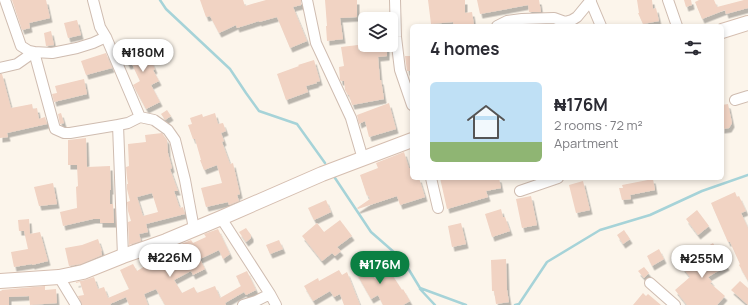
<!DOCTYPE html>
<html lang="en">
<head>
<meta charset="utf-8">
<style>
	body { margin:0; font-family:Manrope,sans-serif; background:#f7f7f7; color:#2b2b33; height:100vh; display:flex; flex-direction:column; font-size:15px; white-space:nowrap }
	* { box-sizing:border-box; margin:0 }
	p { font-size:13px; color:#7c7c81 }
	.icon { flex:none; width:22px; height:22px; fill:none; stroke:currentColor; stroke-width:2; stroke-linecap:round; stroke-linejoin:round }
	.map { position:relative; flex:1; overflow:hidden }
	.side { position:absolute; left:410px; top:24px; width:314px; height:156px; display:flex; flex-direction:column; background:#fff; border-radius:6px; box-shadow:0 2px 6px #0003 }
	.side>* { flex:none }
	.tools { position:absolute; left:358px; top:12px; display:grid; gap:8px }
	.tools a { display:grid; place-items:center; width:40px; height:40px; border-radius:6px; background:#fff; box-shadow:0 2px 6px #0003; font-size:20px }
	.price { position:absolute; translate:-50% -34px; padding:0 9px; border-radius:14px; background:#fff; color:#222; font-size:13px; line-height:26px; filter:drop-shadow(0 1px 2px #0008) }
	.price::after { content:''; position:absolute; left:50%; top:24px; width:12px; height:9px; margin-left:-6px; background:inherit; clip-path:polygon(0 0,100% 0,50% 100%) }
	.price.on { background:#0b8043; color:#fff }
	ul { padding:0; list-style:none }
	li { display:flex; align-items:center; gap:12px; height:100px; padding:0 20px }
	li span { display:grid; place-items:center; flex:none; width:112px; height:80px; border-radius:6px; color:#555 }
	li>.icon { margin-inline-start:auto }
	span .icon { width:48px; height:48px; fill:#fffc; stroke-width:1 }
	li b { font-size:17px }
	h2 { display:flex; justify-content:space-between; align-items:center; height:48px; padding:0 20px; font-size:17px }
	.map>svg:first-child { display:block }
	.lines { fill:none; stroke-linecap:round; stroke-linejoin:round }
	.stream { stroke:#a6d3d8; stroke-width:2.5 }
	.building { fill:#f1d3c3; fill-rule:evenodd; filter:url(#shadow) }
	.street-casing { stroke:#cfbcb0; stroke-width:12 }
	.secondary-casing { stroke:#d5beb0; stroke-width:16 }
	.street { stroke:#fff; stroke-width:10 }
	.secondary { stroke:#fff; stroke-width:14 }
</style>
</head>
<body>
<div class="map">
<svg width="748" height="305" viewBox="0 0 748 305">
	<defs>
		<filter id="shadow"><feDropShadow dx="2.5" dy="4.5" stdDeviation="0" flood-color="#0004"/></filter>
	</defs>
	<rect width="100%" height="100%" fill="#fcf5eb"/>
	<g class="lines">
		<path class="stream" d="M160,0l6,9 64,60 16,24 13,18 38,13 28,39
			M333,175l38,57 32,28 17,28 46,17
			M420,289l15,16
			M515,305l4,-1 28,-42 53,-32 50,-15 52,-24 46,-16"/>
	</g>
	<path class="building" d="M12,0h34l4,18 -21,5 1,5 -8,2z
		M200,0h43l2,6 21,-6h35v5l-8,2 14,34 -17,7 -13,-31 -18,5v-1l-22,7 -1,-3 -17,8 -9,-17 -4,1z
		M325,0h32v17l-17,1 3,21 -16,2 -1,-15h1z
		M428,0h37v13l7,-1 2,13 -20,1 -1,-4 -22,2z
		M477,0h62l2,12h-12l-1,-7 -48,9z
		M637,0h15l1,9 3,-1 3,13 -16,3 -5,-11h1z
		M684,0h7l1,5 -6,2z
		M699,0h15l3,7 27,-7h4v8l-22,6 -1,-4 -23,9 -7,-17z
		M77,20l4,15 -13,3 -4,-15z
		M51,31l3,14 -8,1 -2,-13z
		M147,41l6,14 -4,1 6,13 -2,1 6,11 -8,4 9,17 -14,7 -13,-24 7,-4 -8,-17 -4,1 -6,-14z
		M358,45v5l17,-3v-2h12v11l-9,1 2,23h1l3,19 -32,6 -3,-10h-1l-3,-5 -1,-9h-3l-1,-1 -1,-13 5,-1 -3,-19z
		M106,53l6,15 -26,7 -5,-14z
		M405,56h7v15h-5z
		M314,60l6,21 -4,1 1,1 -11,3 2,6 -22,8 -9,-26 22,-8 -1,-1z
		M0,74h2l9,34 21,-4 1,5 4,-1 2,11 6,-2 2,7 -40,9 1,4 -8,1z
		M84,79l3,15 -33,8 -2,-8 5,-1 -2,-7z
		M389,103l7,26 -27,8 -4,-16 -6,3 -2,-9z
		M728,104l4,19 -3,5 -7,1v-24z
		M167,110l4,6 -6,4 -4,-6z
		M61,113l3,10 -4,1 -2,-10z
		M215,113l3,11 5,-1 3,8 -5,2 3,8 -2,1 8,22 3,-1 7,31 -3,1 2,6 -10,4 -1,-3 -22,5 -5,-19 21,-5 -5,-18 -13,5 -4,-10h1l-6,-21h-2l-5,-14 4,-1 -2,-6 12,-4 1,3z
		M162,133l5,7 1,13 4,15 -2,1 8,22h-4l5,15 1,2 3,-1 2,7 -39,10 2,8 -9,2 2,7 -12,4 -1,-23 3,-1 -3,-10 -1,-9 3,-1 -3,-12v-5h1l-1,-6 -1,-11 3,-1 -1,-22 18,-2 -1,-7zM152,193l6,19 -15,4 -6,-19z
		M86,138l1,29 23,-1 1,24h-1v14h3l1,19h-14v-4h-7l-30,7 -3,-14 17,-4 -1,-21 2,-1 -1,-21h-9v-25z
		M404,152l5,16h3v10h7l6,19 -25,8 -3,-9 -39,13 -1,-1 13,-9 -2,-4 -1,1 -7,-21 18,-7 -2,-5z
		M440,178h59l2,10 -15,3 2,6 -41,12z
		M653,179l2,11 -25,5 1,4 -9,1 -3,-12h4l-1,-3z
		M583,181l7,29 -14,3 -7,-28z
		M53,183l4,21 -18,2 -5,-19z
		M735,192l2,5 2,-1 7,15 -5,2 7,15v53l-9,-16 1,-1 -10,-22h-2l-17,-39z
		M531,196l6,29 -15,3 -6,-29z
		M326,200l5,12 -17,8 -6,-12z
		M501,209l2,8h2l5,14 -18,6 -7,-23z
		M697,210l12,16 -11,9 -12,-16z
		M29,219l1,15 10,-2 8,29 -16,4v-1l-18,3 -3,-15 17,-3 -4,-18h-5l-1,-11z
		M340,220l12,16 -15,11 4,4 -6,5 -3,-3 -10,8 -20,-25 15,-13 7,9z
		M461,223l5,21 -14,3 -4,-21z
		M246,228l5,7v3l-5,4 -7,-10z
		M218,229l12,25 -7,5 -4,-9 -19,9 5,10 -12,6 -2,-4 -17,9 8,13 12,-6 3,6 18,-7 5,12 21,-12 -5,-10 11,-5 9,19 -10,5 -2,-3 -19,11 1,2h-61l-9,-16 -12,5 4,11h-19l-3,-8 -16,7 1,1h-29l-4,-9 6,-1 -4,-13 -4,1v-1l9,-2 9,-3 4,12 6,-2 4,11 21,-9 -9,-19 13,-6 4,7 26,-16 19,-10 -1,-1 10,-4 2,3 13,-6 -2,-3z
		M624,230l6,9 -7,5 -6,-9z
		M98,239l4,12h-1l1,4 -21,9 -12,2 -4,-18 17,-3z
		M279,240l4,9 -13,5 -4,-9z
		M713,243l14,23 -19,11 4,5 -2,1 15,13 -8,9h-30l-12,-15 15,-13 -8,-10 19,-15 -1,-1z
		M659,249l5,10 -12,7 -5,-10z
		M360,256l15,23 14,-9 13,20 1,-1 7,12 -7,4h-20l-5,-10 -7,4 -21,-37z
		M506,259l1,31 2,12 -13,2 -2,-13h-2l-1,-31z
		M644,267l5,6 -5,5 -6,-7z
		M339,270l3,5 5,-3 13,33h-16l-4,-11 -6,3 -4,-6 -17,10 -9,-15 14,-8 1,3z
		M740,281l8,7v17l-17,-15z
		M45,286v4l11,-1 1,14 -27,2 -1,-9 -20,1v8h-9v-14h2l-1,-1z
		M643,293l3,3 2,-2 13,11h-28z"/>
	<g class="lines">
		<defs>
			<path id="street" d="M5,0l16,46 8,5 5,1 21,77 9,4h6l48,-8
				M93,0l7,27 6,10 34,80
				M307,0l9,43 35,75 12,41
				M395,0l1,37 4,33 12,35
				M590,0l11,26
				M668,0l9,26
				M497,26l10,-5 15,-2 32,-1 11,4 7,-2 5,-3 14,-17
				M0,68l17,-4 17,-12 18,1 25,-5 16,-5 13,-6
				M735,100l13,-4
				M431,178l7,30
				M520,191l38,-13
				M221,218l49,76 6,11
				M123,256l-5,-131 10,-2 12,-6 14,3 14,10 7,10 10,40 9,49
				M59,277l17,28
				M650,283l25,22
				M243,305l13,-4 14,-7"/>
			<path id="secondary" d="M722,31l26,-8
				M0,281l59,-4 24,-5 40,-16 43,-15 55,-23 101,-44 90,-34"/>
		</defs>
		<use href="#street" class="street-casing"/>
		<use href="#secondary" class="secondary-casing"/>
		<use href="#street" class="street"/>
		<use href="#secondary" class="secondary"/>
	</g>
</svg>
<div class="tools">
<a><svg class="icon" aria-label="layers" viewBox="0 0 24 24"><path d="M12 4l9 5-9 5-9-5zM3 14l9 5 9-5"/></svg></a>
</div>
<b class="price" style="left:143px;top:73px">₦180M</b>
<b class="price" style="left:170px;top:278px">₦226M</b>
<b class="price" style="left:702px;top:279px">₦255M</b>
<b class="price on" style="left:380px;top:285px">₦176M</b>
<section class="side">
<h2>4 homes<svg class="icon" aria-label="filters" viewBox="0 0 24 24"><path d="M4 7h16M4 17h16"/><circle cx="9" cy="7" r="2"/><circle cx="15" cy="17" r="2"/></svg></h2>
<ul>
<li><span style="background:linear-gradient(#bfe0f5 75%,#8fb573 0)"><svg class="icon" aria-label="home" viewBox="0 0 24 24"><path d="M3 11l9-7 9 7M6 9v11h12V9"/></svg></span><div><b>₦176M</b><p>2 rooms · 72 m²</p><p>Apartment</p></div></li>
</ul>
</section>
</div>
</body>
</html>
